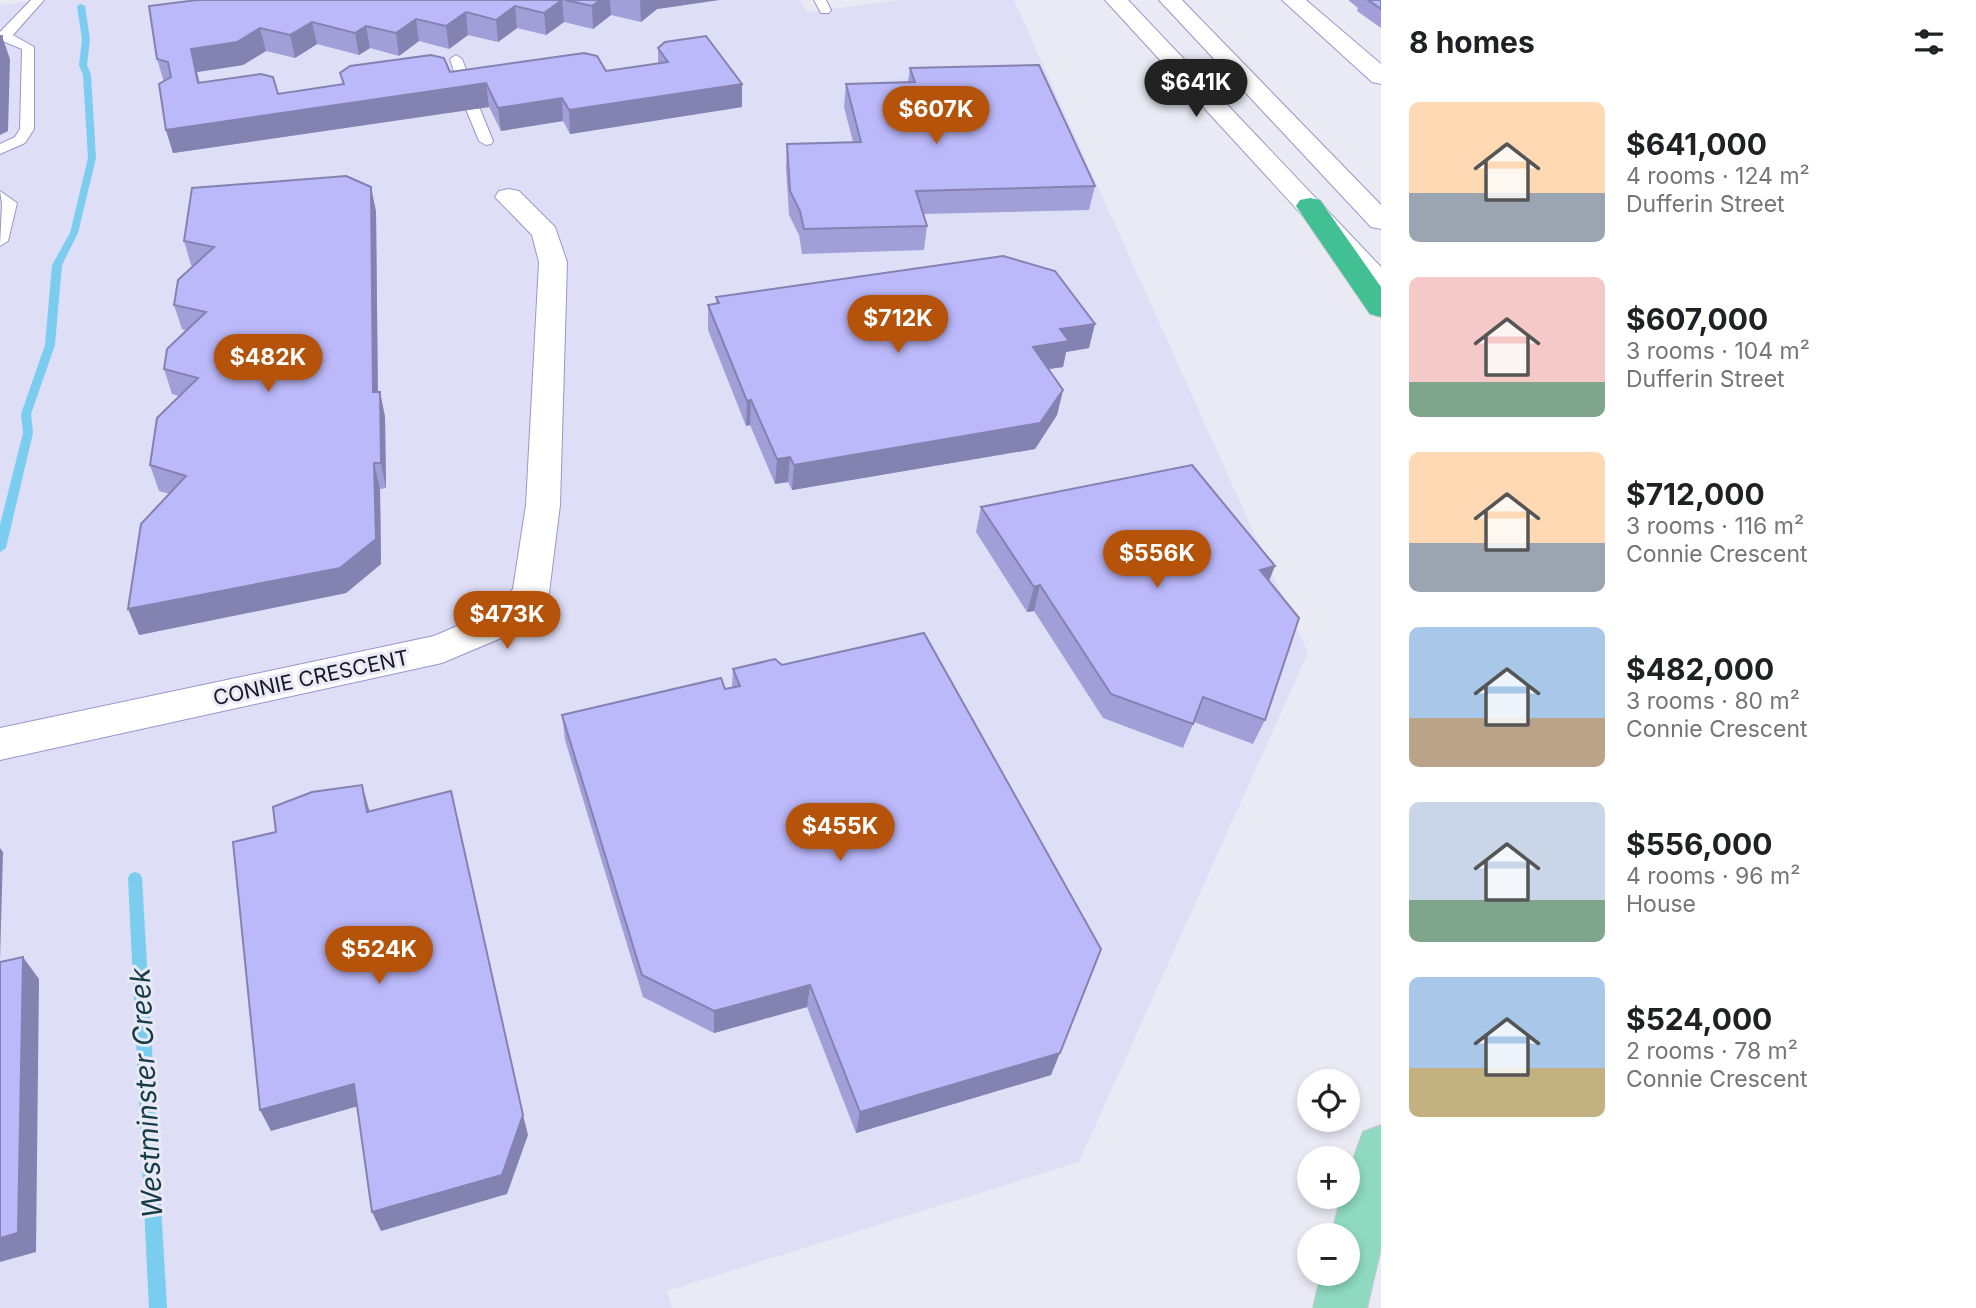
<!DOCTYPE html>
<html lang="en">
<head>
<meta charset="utf-8">
<style>
	body { margin:0; font-family:Inter,sans-serif; background:#f6f6f6; color:#202124; height:100vh; display:flex; flex-direction:column; font-size:26px; white-space:nowrap }
	* { box-sizing:border-box; margin:0 }
	p { font-size:23px; color:#757577 }
	.icon { flex:none; width:38px; height:38px; fill:none; stroke:currentColor; stroke-width:2; stroke-linecap:round; stroke-linejoin:round }
	.map { position:relative; flex:1; overflow:hidden }
	.side { display:flex; flex-direction:column; background:#fff; width:595px }
	.side>* { flex:none }
	.controls { position:absolute; left:1297px; top:1069px; display:grid; gap:14px }
	.controls a { display:grid; place-items:center; width:63px; height:63px; border-radius:50%; background:#fff; box-shadow:0 4px 10px #0003; font-size:35px }
	.price { position:absolute; translate:-50% -60px; padding:0 16px; border-radius:24px; background:#b45309; color:#fff; font-size:23px; line-height:46px; filter:drop-shadow(0 2px 4px #0008) }
	.price::after { content:''; position:absolute; left:50%; top:42px; width:21px; height:16px; margin-left:-10px; background:inherit; clip-path:polygon(0 0,100% 0,50% 100%) }
	.price.current { background:#222; color:#fff }
	ul { padding:0; list-style:none }
	li { display:flex; align-items:center; gap:21px; height:175px; padding:0 28px }
	li span { display:grid; place-items:center; flex:none; width:196px; height:140px; border-radius:10px; color:#555 }
	li>.icon { margin-inline-start:auto }
	span .icon { width:84px; height:84px; fill:#fffc; stroke-width:1 }
	li b { font-size:30px }
	h2 { display:flex; justify-content:space-between; align-items:center; height:84px; padding:0 28px; font-size:30px }
	main { display:flex; flex:1; min-height:0 }
	.map>svg:first-child { display:block }
	.built { fill:#dedef7 }
	.lines { fill:none; stroke-linecap:round; stroke-linejoin:round }
	.stream { fill:#7bcdef; fill-rule:evenodd }
	.service-casing { stroke:#9996ca; stroke-width:2 }
	.minor-casing { stroke:#9996ca; stroke-width:2 }
	.secondary-casing { stroke:#9996ca; stroke-width:2 }
	.primary-casing { stroke:#c7c7cc; stroke-width:2 }
	.motorway-casing { stroke:#c7c7cc; stroke-width:2 }
	.service { fill:#fff; fill-rule:evenodd }
	.minor { fill:#fff; fill-rule:evenodd }
	.secondary { fill:#fff; fill-rule:evenodd }
	.primary { fill:#8ed9bf; fill-rule:evenodd }
	.motorway { fill:#43bf94; fill-rule:evenodd }
	.wall { fill:#a29fd8 }
	.shaded-wall { fill:#8482b0 }
	.building { fill:#bcb9fb; stroke:#8482b0; stroke-width:2 }
	.labels { text-anchor:middle; stroke-width:6; stroke-linejoin:round; paint-order:stroke }
	.street-label { font-size:21px; fill:#171529; stroke:#eaeaf5 }
	.near-water-label { font-size:28px; font-style:italic; fill:#153b49; stroke:#eaeaf5 }
</style>
</head>
<body>
<main>
<div class="map">
<svg width="1381" height="1308" viewBox="0 0 1381 1308">
	<rect width="100%" height="100%" fill="#eaeaf5"/>
	<path class="built" d="M42,0h758l8,12 92,-12h114l294,653 -229,509 -412,129 5,17h-672v-1303z"/>
	<g class="lines">
		<path class="stream" d="M81,4l4,2 5,33 -3,26 4,10 5,83 -18,75 -16,32 -7,80 -24,69 2,19 -27,115 -6,4v-27l23,-92 -2,-19 24,-69 7,-80 18,-32 18,-75 -5,-83 -4,-10 3,-26 -5,-33z
			M135,872l5,2 2,4 25,430h-18l-21,-430 2,-4z"/>
		<defs>
			<path id="service" d="M31,0h13l-31,35 21,12v82l-9,14 -25,11v-10l15,-7 5,-8 2,-80 -22,-9v-8z
				M814,0h12l5,10 -2,3h-8z
				M456,55l6,4 13,34 -2,3 -5,1 -7,-4 -11,-34z
				M473,105l7,4 13,32 -2,3 -5,1 -7,-4 -13,-32z
				M0,191l17,12 -9,38 -8,5 2,-42z"/>
			<path id="minor" d="M1282,0h24l75,64v20l-9,-2z
				M509,189l10,2 36,36 12,35 -7,243 -11,88 -31,38 -76,32 -442,97v-32l434,-92 58,-25 21,-22 13,-84 13,-243 -7,-27 -37,-38 4,-6z"/>
			<path id="secondary" d="M1105,0h23l253,267v26l-10,-3z
				M1159,0h23l199,205v24l-10,-2z"/>
			<path id="primary" d="M1381,1125v123l-14,60h-54l8,-34h27v-38h-17l10,-39h7v-24l15,-41z"/>
			<path id="motorway" d="M1310,198l10,2 61,87v30l-11,-3 -74,-108 4,-6z"/>
		</defs>
		<use href="#service" class="service-casing"/>
		<use href="#minor" class="minor-casing"/>
		<use href="#secondary" class="secondary-casing"/>
		<use href="#primary" class="primary-casing"/>
		<use href="#motorway" class="motorway-casing"/>
		<use href="#service" class="service"/>
		<use href="#minor" class="minor"/>
		<use href="#secondary" class="secondary"/>
		<use href="#primary" class="primary"/>
		<use href="#motorway" class="motorway"/>
	</g>
	<path class="wall" d="M197,0h522l-62,9 -16,13 -30,-7 -18,14 -29,-7 -18,13 -29,-7 -19,14 -30,-7 -19,14 -30,-8 -20,15 -29,-8 -11,7 -42,-11 -22,14 -29,-7 -23,14 -46,7 3,11 78,11 65,-10 -3,-11 266,-2 52,-7v-16l84,59 -172,27 -7,-13 -62,10 -12,-24 -316,46 -7,-23 -2,-48 -7,-23z
		M1348,0h33v28l-24,-17 1,-3z
		M910,68l185,118 -6,24 -166,4 4,12 -3,24 -122,4 -3,-19 -10,-20 -3,-47 1,-24 66,-2 -9,-35 2,-23 62,-2z
		M376,211l2,181h2l5,25 1,71 -6,1 1,75 -35,29 -207,42 31,-141 -11,-3 -9,-26 29,-69 -7,-2 -8,-25 23,-38 -5,-2 -8,-24 19,-39 -2,-1 -7,-24z
		M716,297l373,51 -23,4 -3,15 -15,2 15,21 -6,25 -22,34 -243,41 -4,-8 -13,2 -25,-59 -4,1 -38,-96v-25l8,-1z
		M981,507l288,74 -4,139 -12,24 -59,-22 -11,26 -80,-30 -69,-107 -7,1 -51,-80z
		M733,669l318,406 -195,58 -49,-126 -93,26 -71,-36 -78,-257 -3,-25 170,-27z"/>
	<path class="shaded-wall" d="M562,0l2,22 -18,13 -2,-22z
		M600,0h10l1,15 -18,14 -1,-23z
		M640,0h79l-62,9 -16,13z
		M515,6l2,22 -19,14 -2,-22z
		M466,12l2,23 -19,14 -3,-23z
		M416,19l3,22 -20,15 -3,-23z
		M312,22l5,22 -22,14 -5,-23z
		M366,26l4,22 -11,7 -4,-22z
		M260,28l6,23 -23,14 -46,7 7,35 -6,-24 -7,-34z
		M2,36l8,23 -2,72 -8,4v-44z
		M486,83l3,24 -316,46 -7,-23z
		M742,84v23l-172,27 -1,-24z
		M562,98l1,23 -62,10 -3,-23z
		M371,187l5,24 2,206 -5,-25z
		M1095,324l-6,24 -23,4 -3,15 -35,5 5,-25 27,-18z
		M1063,390l-6,25 -22,34 -243,41 2,-25z
		M380,392l5,25 1,71 -5,-25z
		M751,400l-1,25 -4,1 1,-25z
		M790,457l-2,25 -13,2 2,-25z
		M374,463l6,26 1,75 -35,29 -207,42 -11,-26z
		M1275,566l-10,25 -5,-21z
		M1040,585l-6,26 -7,1 7,-25z
		M362,785l7,24 5,27 -7,-24z
		M0,848l3,4 -3,109z
		M23,957l16,22 -3,273 -36,10v-24z
		M810,985l-3,22 -93,26v-22z
		M1060,1053l-9,22 -195,58 4,-21z
		M354,1084l8,21 -91,26 -11,-21z
		M523,1115l5,20 -21,59 -126,37 -9,-19z"/>
	<path class="building" d="M197,0h365l-18,13 -29,-7 -19,14 -30,-8 -20,14 -30,-7 -20,14 -30,-7 -11,7 -43,-11 -22,13 -30,-7 -23,14 -46,7 7,34 63,-9 12,3 5,17 66,-10 -4,-11 10,-7 81,-11 13,3 6,14 134,-19 13,3 9,15 62,-9 -10,-14 7,-6 41,-6 36,48 -173,26 -7,-12 -64,10 -12,-25 -320,47 -7,-46 12,-7 -3,-15 -11,-3 -8,-53z
		M565,0h35l-8,6z
		M1368,0h13v9z
		M0,36h2l-2,55z
		M1039,65l56,121 -179,5 11,35 -123,3 -4,-18 -10,-20 -3,-47 74,-2 -15,-58 69,-2 -5,-14z
		M346,176l25,11 2,205h7l1,71h-7l2,76 -36,29 -212,41 13,-85 45,-48 -36,-11 7,-47 41,-40 -34,-9 3,-20 39,-37 -32,-7 4,-25 36,-33 -30,-6 8,-53z
		M1003,256l52,15 40,53 -35,5 9,12 -36,6 30,43 -23,33 -246,42 -4,-8 -13,2 -26,-59 -4,1 -39,-96 11,-2 -3,-6z
		M1192,465l83,101 -15,4 39,48 -34,102 -62,-23 -10,27 -82,-30 -71,-109 -6,2 -53,-80z
		M924,633l177,316 -41,104 -200,59 -50,-127 -96,26 -72,-36 -80,-260 159,-37 4,11 15,-3 -7,-17 42,-10 7,6z
		M362,785l5,27 84,-21 72,324 -21,60 -130,37 -18,-128 -94,26 -27,-268 43,-10 -3,-25 39,-15z
		M23,957l-5,276 -18,5v-276z"/>
	<g class="labels">
		<g class="street-label">
			<text transform="translate(311 678) rotate(-12)" y="7">CONNIE CRESCENT</text>
		</g>
		<g class="near-water-label">
			<text transform="translate(146 1093) rotate(-93)" y="10">Westminster Creek</text>
		</g>
	</g>
</svg>
<div class="controls">
<a><svg class="icon" aria-label="locate" viewBox="0 0 24 24"><circle cx="12" cy="12" r="6"/><path d="M12 2v4M12 18v4M2 12h4M18 12h4"/></svg></a>
<a>+</a>
<a>−</a>
</div>
<b class="price current" style="left:1196px;top:119px">$641K</b>
<b class="price" style="left:936px;top:146px">$607K</b>
<b class="price" style="left:898px;top:355px">$712K</b>
<b class="price" style="left:268px;top:394px">$482K</b>
<b class="price" style="left:1157px;top:590px">$556K</b>
<b class="price" style="left:507px;top:651px">$473K</b>
<b class="price" style="left:840px;top:863px">$455K</b>
<b class="price" style="left:379px;top:986px">$524K</b>
</div>
<section class="side">
<h2>8 homes<svg class="icon" aria-label="filters" viewBox="0 0 24 24"><path d="M4 7h16M4 17h16"/><circle cx="9" cy="7" r="2"/><circle cx="15" cy="17" r="2"/></svg></h2>
<ul>
<li><span style="background:linear-gradient(#ffd9b3 65%,#9aa5b1 0)"><svg class="icon" aria-label="home" viewBox="0 0 24 24"><path d="M3 11l9-7 9 7M6 9v11h12V9"/></svg></span><div><b>$641,000</b><p>4 rooms · 124 m²</p><p>Dufferin Street</p></div></li>
<li><span style="background:linear-gradient(#f6c9c9 75%,#7fa58c 0)"><svg class="icon" aria-label="home" viewBox="0 0 24 24"><path d="M3 11l9-7 9 7M6 9v11h12V9"/></svg></span><div><b>$607,000</b><p>3 rooms · 104 m²</p><p>Dufferin Street</p></div></li>
<li><span style="background:linear-gradient(#ffd9b3 65%,#9aa5b1 0)"><svg class="icon" aria-label="home" viewBox="0 0 24 24"><path d="M3 11l9-7 9 7M6 9v11h12V9"/></svg></span><div><b>$712,000</b><p>3 rooms · 116 m²</p><p>Connie Crescent</p></div></li>
<li><span style="background:linear-gradient(#a9c7e8 65%,#b9a48a 0)"><svg class="icon" aria-label="home" viewBox="0 0 24 24"><path d="M3 11l9-7 9 7M6 9v11h12V9"/></svg></span><div><b>$482,000</b><p>3 rooms · 80 m²</p><p>Connie Crescent</p></div></li>
<li><span style="background:linear-gradient(#c9d6e8 70%,#7fa58c 0)"><svg class="icon" aria-label="home" viewBox="0 0 24 24"><path d="M3 11l9-7 9 7M6 9v11h12V9"/></svg></span><div><b>$556,000</b><p>4 rooms · 96 m²</p><p>House</p></div></li>
<li><span style="background:linear-gradient(#a9c7e8 65%,#c2b280 0)"><svg class="icon" aria-label="home" viewBox="0 0 24 24"><path d="M3 11l9-7 9 7M6 9v11h12V9"/></svg></span><div><b>$524,000</b><p>2 rooms · 78 m²</p><p>Connie Crescent</p></div></li>
</ul>
</section>
</main>
</body>
</html>
